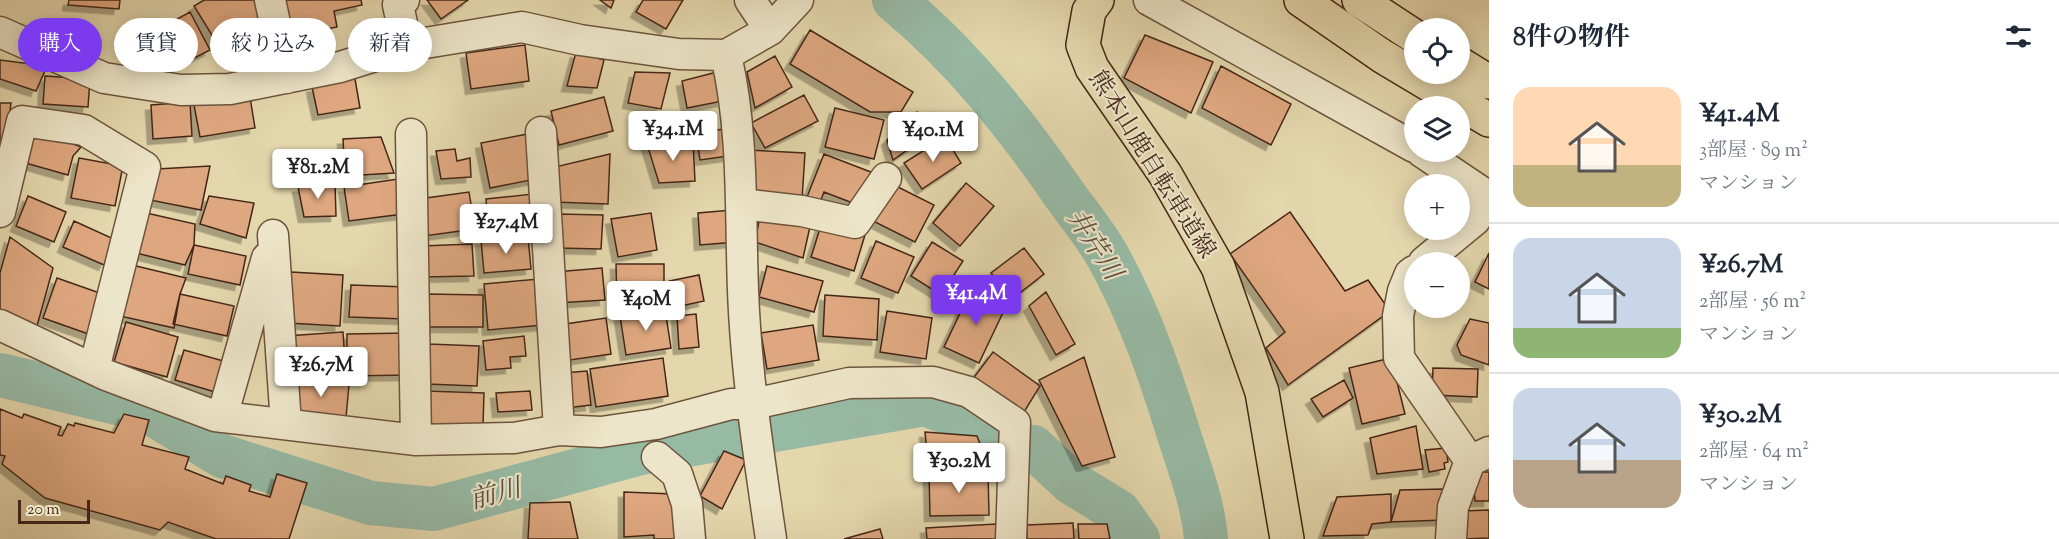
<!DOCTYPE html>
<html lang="ja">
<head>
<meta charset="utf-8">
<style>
	body { margin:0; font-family:"Sorts Mill Goudy","Noto Serif JP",serif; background:#f6f6f7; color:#1f2937; height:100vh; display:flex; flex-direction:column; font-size:22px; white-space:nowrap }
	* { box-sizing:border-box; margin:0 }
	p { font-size:20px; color:#747a83 }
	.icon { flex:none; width:33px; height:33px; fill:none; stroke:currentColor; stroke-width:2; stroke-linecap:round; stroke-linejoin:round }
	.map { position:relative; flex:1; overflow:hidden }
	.sheet { display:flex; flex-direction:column; background:#fff; width:570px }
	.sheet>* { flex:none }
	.banner { position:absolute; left:18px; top:18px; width:570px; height:54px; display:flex; gap:12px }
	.controls { position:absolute; left:1404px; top:18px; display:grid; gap:12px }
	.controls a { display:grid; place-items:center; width:66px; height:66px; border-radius:50%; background:#fff; box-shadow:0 3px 15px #0003; font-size:30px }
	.scale { position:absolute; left:18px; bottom:15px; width:72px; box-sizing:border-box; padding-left:6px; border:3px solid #452818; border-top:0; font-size:16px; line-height:21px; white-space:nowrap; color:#452818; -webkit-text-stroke:4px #ede5c9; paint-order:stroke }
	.price { position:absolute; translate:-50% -51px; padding:0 14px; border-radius:6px; background:#fff; color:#222; font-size:20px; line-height:39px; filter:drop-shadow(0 2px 3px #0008) }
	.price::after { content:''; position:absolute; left:50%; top:36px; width:18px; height:14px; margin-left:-9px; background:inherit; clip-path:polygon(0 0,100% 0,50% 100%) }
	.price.selected { background:#7c3aed; color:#fff }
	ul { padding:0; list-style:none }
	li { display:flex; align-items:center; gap:18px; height:150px; padding:0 24px }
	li+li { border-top:2px solid #e0e1e3 }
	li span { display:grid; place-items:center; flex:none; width:168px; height:120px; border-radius:18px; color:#555 }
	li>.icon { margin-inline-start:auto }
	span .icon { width:72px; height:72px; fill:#fffc; stroke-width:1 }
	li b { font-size:26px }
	h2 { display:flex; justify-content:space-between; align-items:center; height:72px; padding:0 24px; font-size:26px }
	.tag { padding:0 21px; border-radius:27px; background:#fff; box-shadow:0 3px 15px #0003; font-size:21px; line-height:54px }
	.tag.selected { background:#7c3aed; color:#fff }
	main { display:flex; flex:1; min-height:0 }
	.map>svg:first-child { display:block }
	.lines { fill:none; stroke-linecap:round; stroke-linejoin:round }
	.river { stroke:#97baa5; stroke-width:44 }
	.building { fill:#dea77f; stroke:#452818; stroke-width:1.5; filter:url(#shadow) }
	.minor-casing { stroke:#6d543d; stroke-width:33 }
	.major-casing { stroke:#452818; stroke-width:36 }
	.minor { stroke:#ede5c9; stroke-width:30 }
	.major { stroke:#e4d7ac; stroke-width:33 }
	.labels { text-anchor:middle; stroke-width:4.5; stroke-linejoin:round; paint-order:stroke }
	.street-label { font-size:24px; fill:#452818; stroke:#ede5c9 }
	.water-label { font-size:26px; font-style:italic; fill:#5a4c3b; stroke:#ede5c9 }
</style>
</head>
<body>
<main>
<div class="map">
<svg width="1489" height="539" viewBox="0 0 1489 539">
	<defs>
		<filter id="shadow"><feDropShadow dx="-5.5" dy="5.5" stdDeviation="0" flood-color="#0004"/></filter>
	</defs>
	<rect width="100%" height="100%" fill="#e4d7ac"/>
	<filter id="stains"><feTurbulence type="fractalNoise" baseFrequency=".00333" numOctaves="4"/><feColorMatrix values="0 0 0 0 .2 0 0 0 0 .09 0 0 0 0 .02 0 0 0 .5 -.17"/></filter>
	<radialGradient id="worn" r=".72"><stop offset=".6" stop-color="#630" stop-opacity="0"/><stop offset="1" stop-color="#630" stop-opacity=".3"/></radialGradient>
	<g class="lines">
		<path class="river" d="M894,0c67,55 121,123 170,194 15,21 32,41 44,63 32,57 53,120 72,181 11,34 23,66 26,101
			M0,375l146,35 76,46 149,47 63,6 207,-56 284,-49 78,31
			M1033,447l39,36 47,29 19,27"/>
	</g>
	<path class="building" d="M69,0h51l-1,9 -51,-4z
		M204,0h60l8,12 -54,33 -24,-39z
		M274,0h87l1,5 -28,6 3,16 -56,11z
		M427,0h41l-27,19z
		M600,0h14l-3,8z
		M643,0h40l-17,29 -30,-17z
		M190,12l20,38 -35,18 -20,-37z
		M810,30l103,62 -12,20h-31l-80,-48z
		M1145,35l68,27 -22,51 -67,-35z
		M525,45l4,36 -58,8 -5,-36z
		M576,52l28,8 -7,28 -30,-2z
		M775,56l17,31 -37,21 -8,-36z
		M0,60l47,6 -11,25 -36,-12z
		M1221,66l70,38 -20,41 -69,-37z
		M635,72l35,1 -9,36 -33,-6z
		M717,72l6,29 -36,7 -5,-27z
		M45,76l45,3 -2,28 -45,-3z
		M355,79l5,29 -42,7 -6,-28z
		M249,91l6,37 -55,9 -7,-37z
		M804,95l14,26 -53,27 -14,-25z
		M604,97l9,34 -54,14 -8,-34z
		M190,102l2,34 -39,3 -2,-34z
		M0,103h11l-6,46 -5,-1z
		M835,108l49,12 -10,39 -49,-12z
		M917,112l10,24 -34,24 -6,-20z
		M731,128l4,27 -35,5 -4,-27z
		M533,133l8,45 -51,10 -9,-45z
		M53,136l28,11 -8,9 -5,19 -46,-13 10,-23z
		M381,137l13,36 -49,3 -2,-37z
		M945,137l16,26 -39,26 -18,-26z
		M693,142l2,39 -36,2 -12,-39z
		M455,149l2,12 13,-3 1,19 -30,2 -5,-28z
		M749,150l56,3 -3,47 -56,-3z
		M610,154l-2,50 -55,-2 2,-35z
		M824,154l52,20 -13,33 -39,-15 -6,15 -13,-5z
		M79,158l44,8 -8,40 -44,-8z
		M210,166l-9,44 -51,-10 7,-31z
		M398,179l5,35 -54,7 -5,-34z
		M335,183l1,33 -32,1 -6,-30z
		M966,183l28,23 -34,40 -27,-23z
		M892,184l42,21 -19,37 -42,-21z
		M469,192l6,37 -51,7 -5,-37z
		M533,194l-7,30 -38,3 -2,-28z
		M28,196l38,16 -12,30 -38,-16z
		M209,196l45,7 -8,35 -46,-14z
		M732,210l4,32 -36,3 -2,-32z
		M761,211l50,11 -8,36 -48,-16z
		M142,212l53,12 -1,21 -9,20 -53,-13z
		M1290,212l55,79 23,-11 22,31 -102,74 -22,-37 19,-16 -55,-78z
		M651,213l6,37 -39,7 -7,-38z
		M558,214l45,1 -2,34 -44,-1z
		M74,221l42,19 -12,25 -41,-18z
		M822,222l43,13 -11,36 -43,-14z
		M10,237l43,31 -16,58 -37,-10v-43z
		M528,237l3,32 -47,4 -3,-33z
		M876,241l38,16 -16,36 -37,-15z
		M932,242l31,19 -22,34 -30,-19z
		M472,244l2,32 -51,1 -1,-31z
		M194,245l52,11 -6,29 -52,-11z
		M1024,248l20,26 -32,25 -21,-26z
		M1489,253v36l-14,-7z
		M616,264h48v27l-47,14z
		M132,265l54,13 -6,16 -6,34 -54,-12z
		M767,266l56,15 -9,31 -55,-15z
		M602,268l3,32 -48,3 -2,-31z
		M291,272l52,3 -3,51 -52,-3z
		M699,275l5,26 -37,8 2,-28z
		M57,278l54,19 -14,40 -54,-19z
		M539,279l4,46 -55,5 -4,-46z
		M351,285l56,2 -2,32 -56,-2z
		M972,288l35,16 -28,59 -35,-16z
		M1046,292l29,52 -19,11 -27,-49z
		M180,294l54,12 -7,30 -54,-12z
		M427,294l56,1v32h-56z
		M825,295l54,4 -2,41 -54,-4z
		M665,309l6,39 -45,7 -6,-39z
		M887,311l45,7 -6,41 -46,-7z
		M696,314l3,33 -20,2 -2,-33z
		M606,318l5,36 -41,6 -5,-36z
		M1470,319l19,4v42l-28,-10 -4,-10z
		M126,322l52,15 -11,40 -53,-15z
		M813,325l6,35 -52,9 -6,-36z
		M343,332l3,46 -49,2 -11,-44z
		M409,333l1,42 -63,1v-42z
		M524,336l2,20 -16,1 1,11 -25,2 -3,-29z
		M428,344l51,2 -2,40 -51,-2z
		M184,350l43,12 -12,30 -40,-12z
		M993,352l47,34 -19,31 -49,-37z
		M1084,357l31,100 -33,9 -43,-86z
		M663,358l5,38 -72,11 -6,-38z
		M1391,358l14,56 -43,10 -13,-56z
		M1433,368l45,1 -1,28 -45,-2z
		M587,371l4,34 -24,3 -4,-35z
		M297,380l52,5 -3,32 -52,-5z
		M1344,380l9,18 -30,19 -12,-18z
		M426,391l58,2 -1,32 -58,-1z
		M530,391l2,19 -34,2 -2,-19z
		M0,409l22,9 2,-4 37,13 -3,8 4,1 6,-12 6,2 1,-3 39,10 10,-19 25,6 -7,25 47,12 -4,12 38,15 3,-8 25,9 -2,6 21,6 7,-23 30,9 -18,56h-73l-48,-17 -8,8 -115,-32 -43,-34 3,-8 -5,-1z
		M1416,426l7,43 -46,5 -7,-36z
		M925,432l52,4 10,26 -59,1z
		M1446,448l2,14 -4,1 1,6 -16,3 -4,-22z
		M724,451l22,9 -24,49 -22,-13z
		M988,472l1,43 -59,1 -1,-42z
		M1473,472h16v29h-14z
		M1444,489v31l-53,2 9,-32z
		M624,492l49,2 5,45h-24v-4l-30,2z
		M1391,494v28l-19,2 -4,11 -45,1 14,-39z
		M570,502l8,37h-50l2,-36z
		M1489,510v28l-26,1 -1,-28z
		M1073,523l1,16h-47v-14z
		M996,524l1,15h-70l-1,-11z
		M1078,524h29l3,15h-31z
		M880,529l3,10h-39z"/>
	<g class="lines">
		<defs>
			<path id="minor" d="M270,0l17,78
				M404,0l-6,5 9,41
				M750,0l20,30
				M1149,0l265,147
				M0,32l104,46 77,12 49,-1 110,-22 67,-21 115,-19 58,13 99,14 47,1 44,-25 28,-30
				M726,55c18,78 14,156 17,235 3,83 16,167 28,249
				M541,132l18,298
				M411,134l5,306
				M1422,152l67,45
				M742,204l60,7 53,12 31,-45
				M0,212l22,-91 62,9 61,37 -51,202
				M273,235l13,189
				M1424,262l51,-42 14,-21
				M1414,271l-4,3 -7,17 -5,25 1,42 71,103
				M0,325l106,50 109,41 201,24 98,-2 45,-8 42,2 55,-8 75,-20h22l96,-21 84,-1 36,10 46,31 -4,116
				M222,417l45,-159
				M657,457l20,17 10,30 3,35
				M1451,539l2,-32 17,-46 19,-9"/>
			<path id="major" d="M1097,0l-8,11 -6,34 9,23 73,106 53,93 44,125 25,147
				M1301,0l81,56 107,64
				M1359,0l55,36
				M1460,64l29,18"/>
		</defs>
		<use href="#minor" class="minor-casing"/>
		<use href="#major" class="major-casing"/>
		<use href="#minor" class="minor"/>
		<use href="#major" class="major"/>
	</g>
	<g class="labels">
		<g class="street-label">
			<text transform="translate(1153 164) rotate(58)" y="8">熊本山鹿自転車道線</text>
		</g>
		<g class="water-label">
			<text transform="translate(1095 244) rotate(57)" y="9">井芹川</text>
			<text transform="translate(495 493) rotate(-15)" y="9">前川</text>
		</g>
	</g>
	<rect width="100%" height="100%" filter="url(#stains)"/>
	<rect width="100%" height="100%" fill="url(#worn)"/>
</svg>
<div class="controls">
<a><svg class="icon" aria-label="locate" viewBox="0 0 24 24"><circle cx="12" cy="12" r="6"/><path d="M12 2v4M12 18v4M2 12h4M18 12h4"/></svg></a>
<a><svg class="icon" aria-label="layers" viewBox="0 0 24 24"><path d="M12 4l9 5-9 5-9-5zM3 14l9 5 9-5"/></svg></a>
<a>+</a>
<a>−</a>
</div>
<div class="scale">20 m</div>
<b class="price" style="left:673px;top:162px">¥34.1M</b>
<b class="price" style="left:933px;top:163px">¥40.1M</b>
<b class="price" style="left:318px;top:200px">¥81.2M</b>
<b class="price" style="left:506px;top:255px">¥27.4M</b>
<b class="price selected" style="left:976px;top:326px">¥41.4M</b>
<b class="price" style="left:646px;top:332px">¥40M</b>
<b class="price" style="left:321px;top:398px">¥26.7M</b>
<b class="price" style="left:959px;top:494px">¥30.2M</b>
<div class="banner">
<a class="tag selected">購入</a>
<a class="tag">賃貸</a>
<a class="tag">絞り込み</a>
<a class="tag">新着</a>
</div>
</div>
<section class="sheet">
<h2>8件の物件<svg class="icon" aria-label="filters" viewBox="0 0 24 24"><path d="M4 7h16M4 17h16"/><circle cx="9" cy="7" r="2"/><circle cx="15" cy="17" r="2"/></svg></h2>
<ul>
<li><span style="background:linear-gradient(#ffd9b3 65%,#c2b280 0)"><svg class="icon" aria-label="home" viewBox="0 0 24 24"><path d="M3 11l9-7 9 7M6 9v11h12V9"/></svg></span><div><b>¥41.4M</b><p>3部屋 · 89 m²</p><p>マンション</p></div></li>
<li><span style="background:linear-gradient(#c9d6e8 75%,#8fb573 0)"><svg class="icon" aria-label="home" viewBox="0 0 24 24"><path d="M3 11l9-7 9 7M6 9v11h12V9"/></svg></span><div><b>¥26.7M</b><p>2部屋 · 56 m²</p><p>マンション</p></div></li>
<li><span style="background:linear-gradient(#c9d6e8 60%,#b9a48a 0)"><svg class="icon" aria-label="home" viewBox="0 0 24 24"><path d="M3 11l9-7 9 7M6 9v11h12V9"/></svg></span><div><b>¥30.2M</b><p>2部屋 · 64 m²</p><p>マンション</p></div></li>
</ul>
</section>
</main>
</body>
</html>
